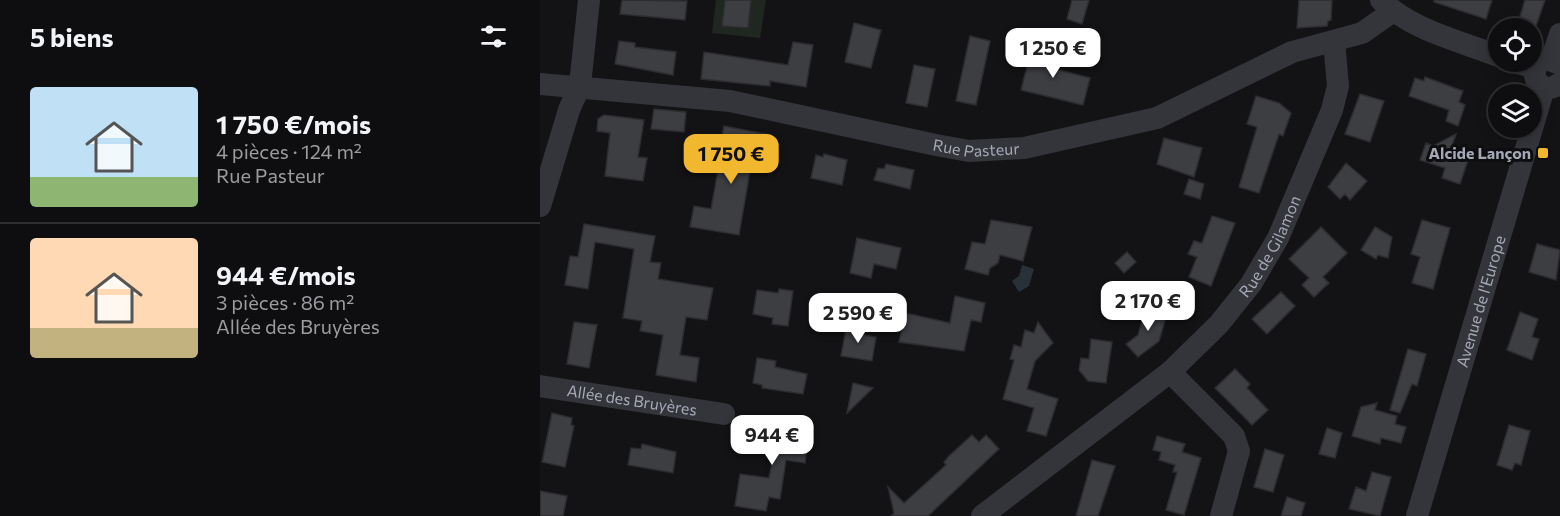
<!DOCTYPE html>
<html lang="fr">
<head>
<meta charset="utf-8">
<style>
	body { margin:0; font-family:Commissioner,sans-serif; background:#171719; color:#f1f3f6; height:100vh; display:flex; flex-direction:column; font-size:22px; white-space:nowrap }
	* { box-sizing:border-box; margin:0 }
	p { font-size:20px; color:#9b9c9f }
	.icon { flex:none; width:33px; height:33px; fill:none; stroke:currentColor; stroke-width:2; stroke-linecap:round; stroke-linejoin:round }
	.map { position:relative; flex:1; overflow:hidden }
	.side { display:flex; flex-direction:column; background:#0e0e10; width:540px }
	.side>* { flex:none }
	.controls { position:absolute; left:948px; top:18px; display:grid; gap:12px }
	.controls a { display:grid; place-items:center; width:54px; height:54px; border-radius:50%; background:#0e0e10; box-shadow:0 3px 15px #0003,0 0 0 2px #2e2e30; font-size:30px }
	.price { position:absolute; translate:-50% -51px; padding:0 14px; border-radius:12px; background:#fff; color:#222; font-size:20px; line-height:39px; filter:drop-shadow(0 2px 3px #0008) }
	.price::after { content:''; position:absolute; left:50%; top:36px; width:18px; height:14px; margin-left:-9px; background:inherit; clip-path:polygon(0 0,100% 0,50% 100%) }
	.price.active { background:#f1b82f; color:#111 }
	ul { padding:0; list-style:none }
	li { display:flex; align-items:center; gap:18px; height:150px; padding:0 30px }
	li+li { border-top:2px solid #2e2e30 }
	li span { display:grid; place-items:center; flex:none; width:168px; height:120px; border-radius:6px; color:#555 }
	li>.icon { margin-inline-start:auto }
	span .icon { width:72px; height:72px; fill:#fffc; stroke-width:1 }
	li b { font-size:26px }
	h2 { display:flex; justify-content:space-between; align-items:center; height:72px; padding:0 30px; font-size:26px }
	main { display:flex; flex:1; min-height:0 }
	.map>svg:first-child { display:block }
	.green { fill:#1f2720 }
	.water { fill:#293138 }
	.building { fill:#3d3e42; stroke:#2d2d31; stroke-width:1.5 }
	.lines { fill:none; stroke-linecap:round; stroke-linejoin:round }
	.minor { stroke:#34353a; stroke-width:22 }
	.poi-dot { fill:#f1b82f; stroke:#0e0e10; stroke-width:2 }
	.labels { text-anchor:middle; stroke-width:6; stroke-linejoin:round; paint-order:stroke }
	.street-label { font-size:16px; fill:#a5a9b5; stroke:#0e0e10 }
	.poi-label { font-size:16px; font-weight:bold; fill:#a5a9b5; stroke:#0e0e10; text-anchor:end }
</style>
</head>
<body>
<main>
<section class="side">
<h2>5 biens<svg class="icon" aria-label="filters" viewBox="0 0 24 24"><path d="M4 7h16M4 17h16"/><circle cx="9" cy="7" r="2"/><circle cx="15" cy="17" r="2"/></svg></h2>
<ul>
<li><span style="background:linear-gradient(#bfe0f5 75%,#8fb573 0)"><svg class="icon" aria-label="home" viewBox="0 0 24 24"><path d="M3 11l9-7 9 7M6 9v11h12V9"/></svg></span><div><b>1 750 €/mois</b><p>4 pièces · 124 m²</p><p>Rue Pasteur</p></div></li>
<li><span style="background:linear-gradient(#ffd9b3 75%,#c2b280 0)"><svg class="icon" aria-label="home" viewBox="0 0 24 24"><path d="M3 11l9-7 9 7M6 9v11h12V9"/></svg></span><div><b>944 €/mois</b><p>3 pièces · 86 m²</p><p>Allée des Bruyères</p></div></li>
</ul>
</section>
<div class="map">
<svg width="1020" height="516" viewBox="0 0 1020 516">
	<rect width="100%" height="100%" fill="#131315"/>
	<path class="green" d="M176,0h50l-6,38 -48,-5z"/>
	<path class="water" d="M482,265l12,4 -5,17 -10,6 -7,-11 7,-5z
		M573,295h5l15,18 -8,6 -14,-17z"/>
	<path class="building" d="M82,0l65,1 -2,19 -65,-6z
		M185,0h26l-3,28 -26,-2z
		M532,0h17l-7,24 -15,-5z
		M759,0h33l-1,20 -3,1 -1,5 -30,2z
		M894,0h58l-6,19 -52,-17z
		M985,0h20l-11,32 -17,-6z
		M314,23l27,7 -10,38 -26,-6z
		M430,36l20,5 -14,64 -20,-4z
		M79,41l16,2v4l41,5 -3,23 -58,-11z
		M253,42l20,3 -7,42 -36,-6v5l-69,-7 3,-27 84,13z
		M493,43l20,6 -5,18 42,11 -7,27 -62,-15z
		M374,65l21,4 -8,38 -21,-4z
		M885,77l38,14 -4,11 6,3 -7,21 -12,-5 3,-11 -40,-14 6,-18 9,3z
		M820,94l24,7 -14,41 -25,-8z
		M716,96l23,7 12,10 -8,23 -4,-2 -20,59 -20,-6 18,-60 -10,-3z
		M114,109l32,3 -2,20 -33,-3z
		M64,115l40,5 -6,37 9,1 -4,23 -38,-5 5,-43 -13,-2 1,-12z
		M184,126l47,9 -3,15 -14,-2 -15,87 -49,-8 4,-21 17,3 7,-39 16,3 5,-28 -18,-3z
		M916,134l-5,14 19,6 -10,30 -18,-6 3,-10 -25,-8 6,-17 7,3z
		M624,138l38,10 -8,29 -37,-13z
		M284,154l23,6 -5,25 -31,-7 5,-23 7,2z
		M806,163l21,18 -17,19 -5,-6 -5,5 -12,-12z
		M346,164l28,6 -4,19 -36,-9 4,-12 6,1z
		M649,179l15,5 -4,15 -16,-5z
		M672,216l23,7 -24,63 -22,-9 8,-20 -9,-3 6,-13 8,2z
		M451,220l41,7 -9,34 -23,-6 -2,8 -8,5 -2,7 -23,-6 7,-27 13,2z
		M882,220l28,8 -17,61 -21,-6 8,-26 -9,-3z
		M44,224l71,12 -5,26 11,1 -3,16 55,9 -6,32 -21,-3 -6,38 19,3 -3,24 -40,-7 7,-40 -23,-4 2,-10 -19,-3 11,-69 -39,-7 -7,47 -23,-4 5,-29 8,1z
		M781,227l26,26 -24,24 6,6 -15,14 -12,-12 7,-7 -20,-19z
		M835,227l17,10 -4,21 -10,-3 -2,4 -15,-9z
		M317,238l44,10 -5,21 -22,-5 -3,14 -21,-5z
		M997,244l23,6 -4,30 -27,-8z
		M587,252l9,10 -12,11 -9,-10z
		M239,289l14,2 -5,35 -16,-2 1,-6 -20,-4 4,-24 21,3z
		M741,292l14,14 -28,28 -15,-15z
		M415,296l30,7 -4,19 -10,-2 -7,31 -65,-9 6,-29 45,10z
		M606,307l21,7 -8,27 -21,16 -12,-13 12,-9z
		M980,312l18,7 -6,18 7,2 -7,21 -25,-10z
		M34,322l23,3 -8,43 -22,-4z
		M498,322l15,21 -18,18 -8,28 31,10 -12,37 -19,-5 7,-23 -31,-9 11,-39 -4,-1 4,-14 7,2 4,-17 9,3z
		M307,323l14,3 -2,8 17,3 -4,24 -31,-5z
		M551,339l21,3 -6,41 -18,-2 -9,-11 2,-12 8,1z
		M868,349l18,5 -9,32 -5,-2 -12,29 -10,-3z
		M217,358l19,3 -1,6 32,7 -4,20 -41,-6v-3l-9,-2z
		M695,369l15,15 -3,4 21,22 -16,15 -37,-37z
		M313,383l20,5 -26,25z
		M837,403l-2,7 22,6 -2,8 11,3 -5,16 -20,-5 -1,6 -28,-8 9,-29z
		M12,413l20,5 -1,7 3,1 -9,41 -23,-5z
		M224,421l41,6 -3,16 5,5 -2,15 -19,-3 -6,39 -11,-2 -3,14 -31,-5 5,-32 29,4 7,-35 -16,-3z
		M969,425l21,6 -9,34 -6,-2 -3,7 -15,-5z
		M787,428l15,5 -7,25 -16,-4z
		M432,435l7,7 7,-7 13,14 -71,67h-37l3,-3 -6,-26 16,16 42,-38 -2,-3 5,-6z
		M617,436l28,8 -3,8 19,6 -17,57 -18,-5 11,-38h-4l2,-7 -16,-5 2,-8 -8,-2z
		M102,444l34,8 -3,21 -45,-8 3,-17 10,1z
		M725,449l19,6 -11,37 -19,-5z
		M552,460l23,6 -17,50h-22z
		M832,472l19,5 -11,39 -31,-7 7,-22 10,4z
		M0,491l27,5 -4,20h-23z
		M747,497l18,6 -4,13h-20z"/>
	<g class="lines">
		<g class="minor">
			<path d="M841,0c30,30 79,41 117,56"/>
			<path d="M1011,60l9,-26"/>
			<path d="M974,62l21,6"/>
			<path d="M1020,64l-14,-5c-24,9 -5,41 14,24"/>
			<path id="s1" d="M0,84l190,17 206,44 33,6 55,-3 133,-30 135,-66 70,-19 30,-21"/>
			<path d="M0,206l29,-96 11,-25 9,-85"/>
			<path d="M630,372l64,64 5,15 -18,65"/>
			<path id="s2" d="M0,386l184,28"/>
			<path id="s3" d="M442,516l188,-144 49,-48 32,-40 27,-46 54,-128 6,-24 -4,-45"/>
			<path id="s4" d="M877,516l127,-428"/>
		</g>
	</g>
	<rect class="poi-dot" x="997" y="147" width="12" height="12" rx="3"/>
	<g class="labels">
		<g class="street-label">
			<text dy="6" stroke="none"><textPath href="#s1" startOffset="442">Rue Pasteur</textPath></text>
			<text dy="6" stroke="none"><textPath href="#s3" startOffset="399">Rue de Gilamon</textPath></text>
			<text dy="6" stroke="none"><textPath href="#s4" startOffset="224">Avenue de l'Europe</textPath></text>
			<text dy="6" stroke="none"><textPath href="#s2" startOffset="93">Allée des Bruyères</textPath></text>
		</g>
		<g class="poi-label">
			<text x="991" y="159">Alcide Lançon</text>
		</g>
	</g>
</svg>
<div class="controls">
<a><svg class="icon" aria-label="locate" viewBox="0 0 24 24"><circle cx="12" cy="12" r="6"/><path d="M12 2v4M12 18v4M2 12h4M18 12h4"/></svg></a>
<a><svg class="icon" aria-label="layers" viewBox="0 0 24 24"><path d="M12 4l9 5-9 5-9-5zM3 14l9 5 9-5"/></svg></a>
</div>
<b class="price" style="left:513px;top:79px">1 250 €</b>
<b class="price active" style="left:191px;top:185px">1 750 €</b>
<b class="price" style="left:608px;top:332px">2 170 €</b>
<b class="price" style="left:318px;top:344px">2 590 €</b>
<b class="price" style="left:232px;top:466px">944 €</b>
</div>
</main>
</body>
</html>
